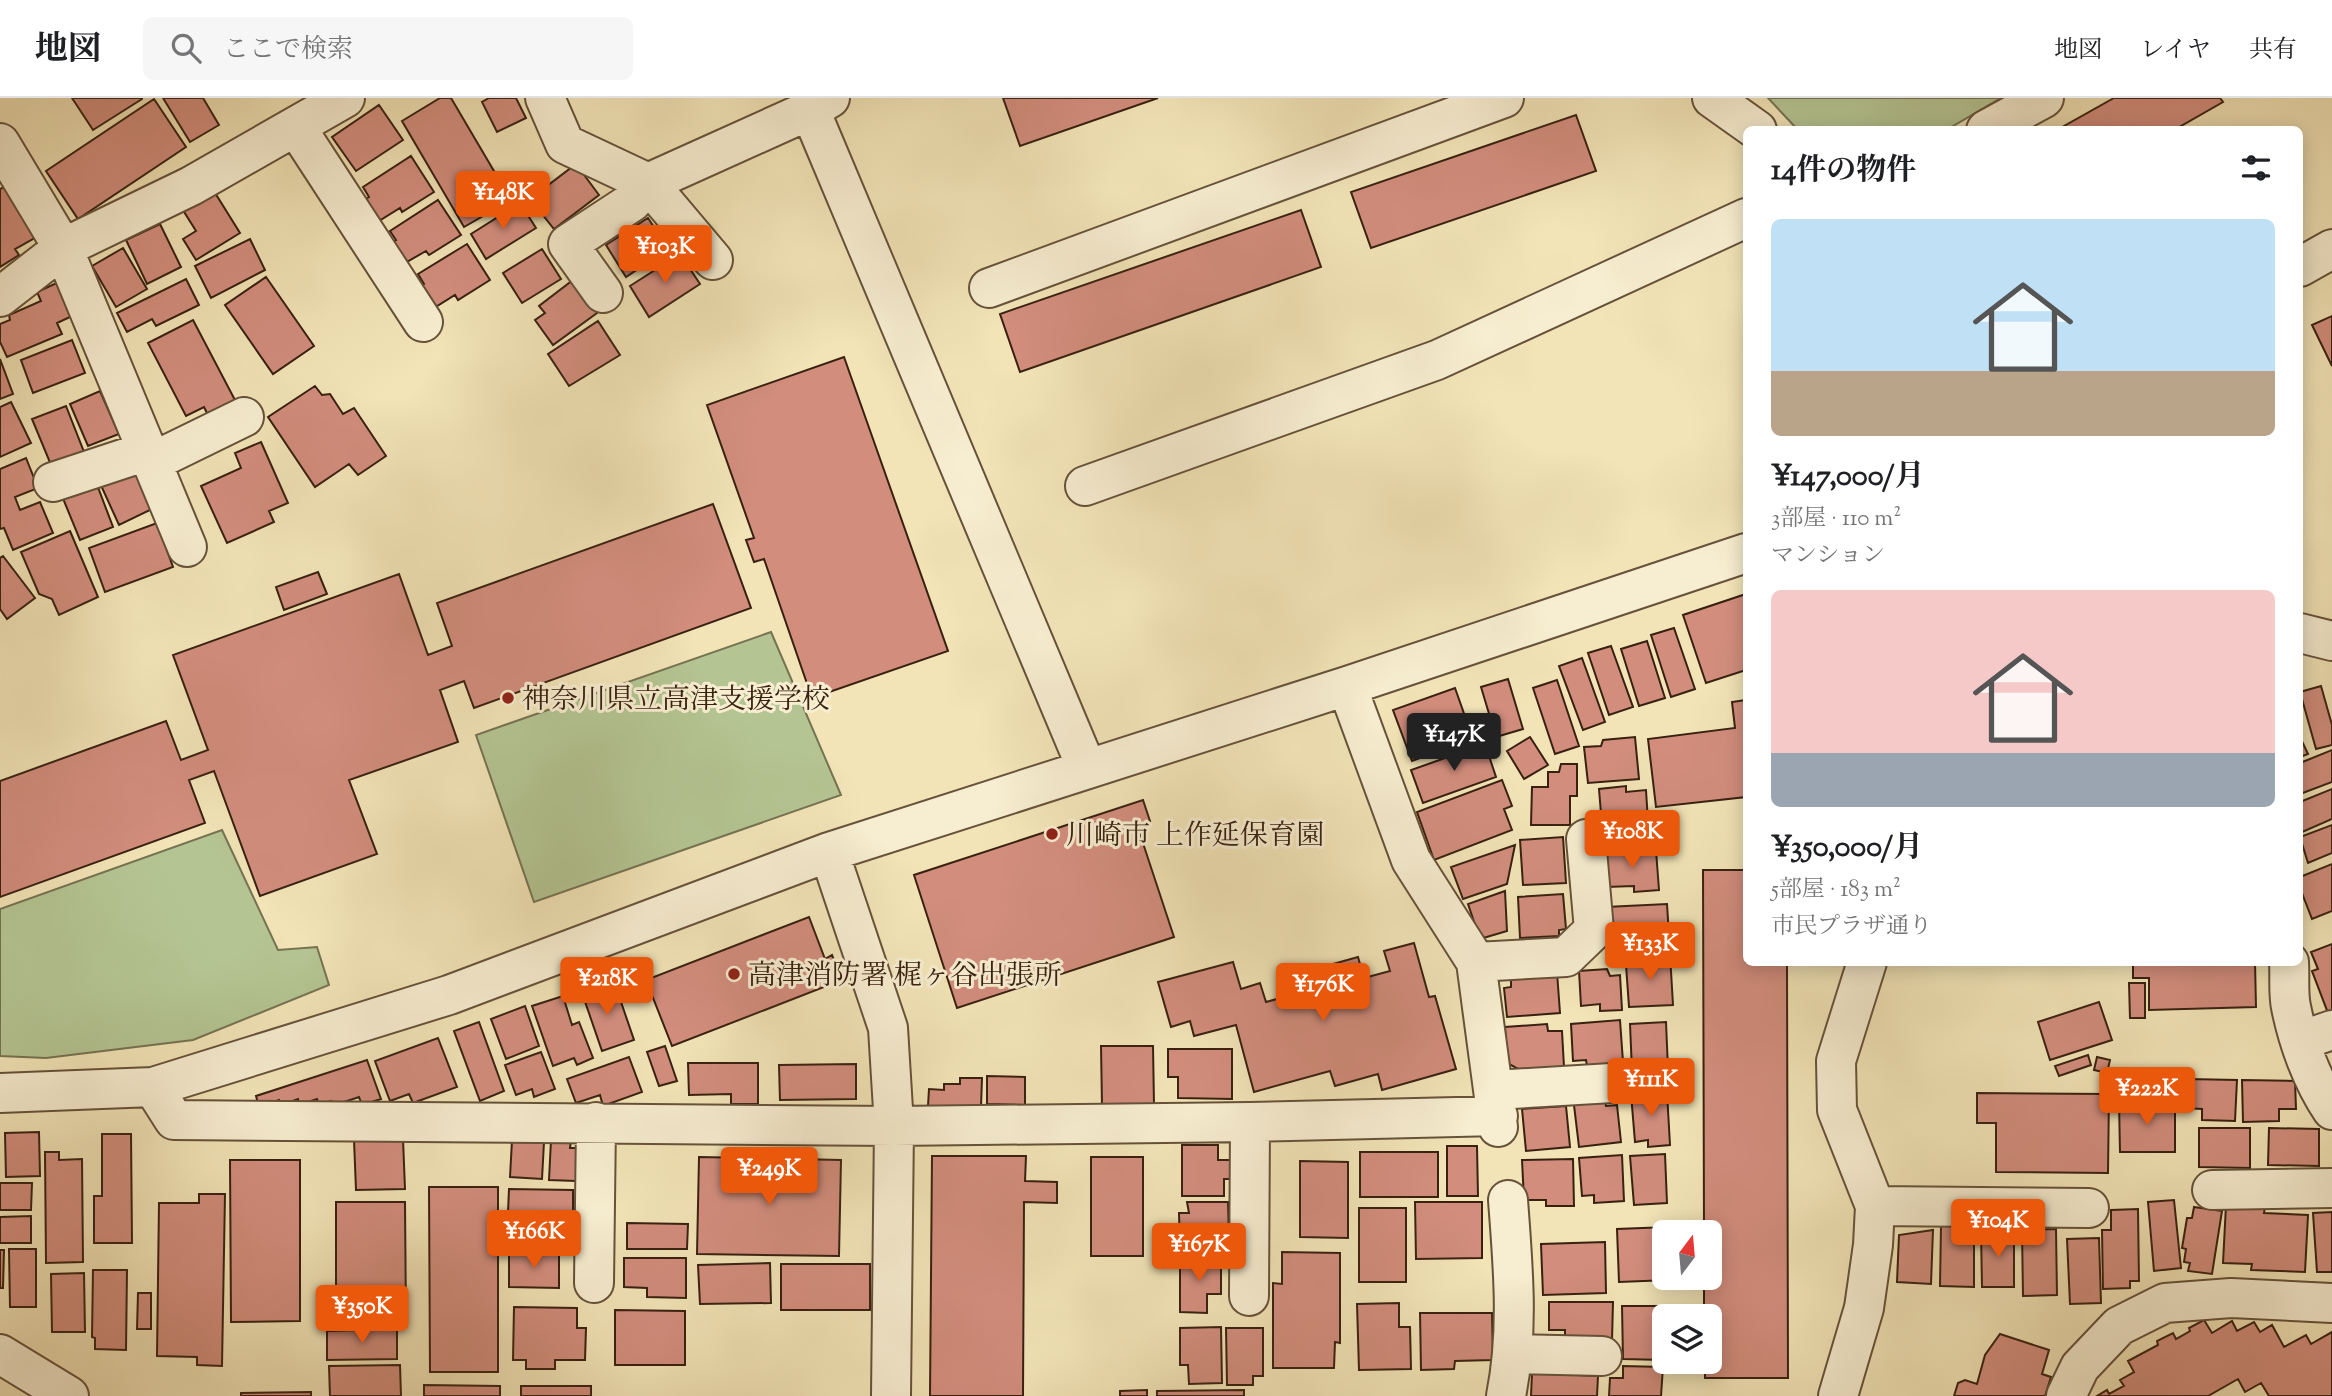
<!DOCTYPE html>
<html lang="ja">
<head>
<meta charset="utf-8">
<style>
	body { margin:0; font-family:"Sorts Mill Goudy","Noto Serif JP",serif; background:#f6f6f6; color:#202124; height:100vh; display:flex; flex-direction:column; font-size:26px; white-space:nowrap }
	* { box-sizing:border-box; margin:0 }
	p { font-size:23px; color:#757577 }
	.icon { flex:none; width:38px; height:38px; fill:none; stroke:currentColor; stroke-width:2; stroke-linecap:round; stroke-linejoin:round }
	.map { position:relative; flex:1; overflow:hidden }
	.drawer { position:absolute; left:1743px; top:28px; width:560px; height:840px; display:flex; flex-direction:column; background:#fff; border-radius:10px; box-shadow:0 4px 18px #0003 }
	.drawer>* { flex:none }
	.needle { width:46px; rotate:16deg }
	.controls { position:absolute; left:1652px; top:1122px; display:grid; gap:14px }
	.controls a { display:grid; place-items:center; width:70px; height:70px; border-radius:10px; background:#fff; box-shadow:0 4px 18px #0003; font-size:35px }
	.price { position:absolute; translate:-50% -60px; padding:0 16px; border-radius:7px; background:#ea580c; color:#fff; font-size:23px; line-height:46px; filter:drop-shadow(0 2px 4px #0008) }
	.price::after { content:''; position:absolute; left:50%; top:42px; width:21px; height:16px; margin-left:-10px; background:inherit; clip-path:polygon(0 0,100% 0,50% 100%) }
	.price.active { background:#222; color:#fff }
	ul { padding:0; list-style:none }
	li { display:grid; align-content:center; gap:14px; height:371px; padding:0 28px }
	li span { display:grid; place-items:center; height:217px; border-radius:10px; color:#555 }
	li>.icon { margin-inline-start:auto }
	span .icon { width:126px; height:126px; fill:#fffc; stroke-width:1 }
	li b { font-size:30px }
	h2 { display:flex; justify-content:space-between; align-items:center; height:84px; padding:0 28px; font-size:30px }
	header { display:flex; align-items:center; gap:42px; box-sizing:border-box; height:98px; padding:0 35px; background:#fff; border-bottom:2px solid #e0e0e0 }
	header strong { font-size:33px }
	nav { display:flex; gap:38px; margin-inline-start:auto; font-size:24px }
	.search { width:490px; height:63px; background:#f6f6f6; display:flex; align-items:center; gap:18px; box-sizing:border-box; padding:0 24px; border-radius:10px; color:#757577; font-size:26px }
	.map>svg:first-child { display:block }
	.green { fill:#b4c593; stroke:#767352; stroke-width:2 }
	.building { fill:#d28d7d; stroke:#382110; stroke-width:2 }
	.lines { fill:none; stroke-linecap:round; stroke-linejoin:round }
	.minor-casing { stroke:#66523a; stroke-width:42 }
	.minor { stroke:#f7edd0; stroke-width:38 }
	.poi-dot { fill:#8f2418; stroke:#f7edd0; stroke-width:2.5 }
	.labels { text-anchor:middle; stroke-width:6; stroke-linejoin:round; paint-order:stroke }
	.poi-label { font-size:28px; fill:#382110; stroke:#f7edd0; text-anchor:start }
</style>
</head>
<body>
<header>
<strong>地図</strong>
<div class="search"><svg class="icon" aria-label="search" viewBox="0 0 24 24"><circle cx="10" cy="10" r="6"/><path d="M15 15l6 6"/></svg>ここで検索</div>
<nav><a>地図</a><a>レイヤ</a><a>共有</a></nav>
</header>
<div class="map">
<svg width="2332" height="1298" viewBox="0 0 2332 1298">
	<rect width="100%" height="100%" fill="#f2e4b7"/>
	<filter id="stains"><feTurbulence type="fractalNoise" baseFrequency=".00286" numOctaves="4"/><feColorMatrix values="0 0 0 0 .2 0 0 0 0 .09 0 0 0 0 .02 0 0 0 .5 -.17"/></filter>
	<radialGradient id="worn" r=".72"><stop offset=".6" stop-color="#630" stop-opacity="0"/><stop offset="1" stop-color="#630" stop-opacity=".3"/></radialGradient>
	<path class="green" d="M1768,0h233l-53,31 -150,1z
		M771,534l70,163 -307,107 -58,-167z
		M222,732l56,120 39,-3 12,38 -136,55 -147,18 -46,-2v-147z"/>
	<path class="building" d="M72,0h70v1l-49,31z
		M163,0h40l16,27 -29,17z
		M440,0h11l60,102 -47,27 -62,-106z
		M489,0h27l10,20 -29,14 -15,-30z
		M1003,0h155l-138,48z
		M2114,0h106l3,4 -49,28h-117z
		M154,1l32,48 -108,72 -32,-48z
		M379,7l24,35 -47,31 -24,-34z
		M1576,17l20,56 -225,77 -20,-56z
		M411,58l23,36 -32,20 -2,-4 -21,13 -19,-18 9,-6 -6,-10z
		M576,66l23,31 -45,34 -24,-30z
		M4,89l31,51 -20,11 4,6 -19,12v-78z
		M212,90l28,45 -44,27 -13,-21 13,-8 -15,-24z
		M438,102l23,35 -32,20 -3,-4 -21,12 -19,-18 10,-5 -6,-9z
		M520,105l16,25 -50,31 -15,-25z
		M1301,112l20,57 -301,105 -20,-58z
		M648,120l20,31 -42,28 -20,-32z
		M160,126l21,43 -34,17 -21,-44z
		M250,141l15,31 -54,28 -16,-32z
		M467,146l23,36 -32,20 -3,-5 -21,13 -19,-18 9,-6 -6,-10z
		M123,150l24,41 -31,18 -24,-41z
		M542,151l19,30 -39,24 -19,-30z
		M680,156l20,30 -51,33 -19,-31z
		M266,179l48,69 -41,28 -48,-69z
		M186,181l13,26 -43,21 -4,-7 -25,13 -10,-19z
		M573,182l24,33 -44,32 -18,-25 10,-7 -6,-7z
		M61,183l12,28 -3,8 -13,6 5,11 -55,23 -7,-15v-18l10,-4 -1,-5 32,-14 -4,-9z
		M2332,218v50l-20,-41z
		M193,222l42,80 -27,15 -4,-8 -18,9 -38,-73z
		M598,223l22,34 -51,31 -21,-32z
		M72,242l13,33 -52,20 -12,-33z
		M844,259l104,294 -136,47 -48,-139 -10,3 -8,-22 8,-2 -47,-133z
		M0,261l13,35 -13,5z
		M315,288l7,9 8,-1 13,20 11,-6 32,48 -28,19 -9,-11 -34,23 -47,-70z
		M100,293l19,43 -31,12 -18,-42z
		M11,304l20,41 -31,14v-50z
		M66,308l18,46 -33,13 -19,-46z
		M261,344l27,61 -19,8 5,11 -47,21 -26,-57 40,-18 -6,-15z
		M26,360l12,30 -23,9 5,13 20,-8 13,31 -40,17 -9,-22 -4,1v-60z
		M124,373l16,4 14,33 -35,17 -20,-44z
		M96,384l17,45 -33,13 -18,-44z
		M713,406l38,104 -277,100 -10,-27 -24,9 18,52 -109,38 28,74 -117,42 -46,-125 -25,9 16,43 -205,74v-116l166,-60 15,39 27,-10 -35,-95 226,-81 29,81 24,-9 -15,-43z
		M157,425l16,44 -68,25 -16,-44z
		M70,433l28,66 -39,18 -7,-16 -13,-5 -18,-42z
		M3,458l32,42 -28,21 -7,-10v-51z
		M318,474l9,22 -43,16 -8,-23z
		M1746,496v76l-40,13 -23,-68z
		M1674,530l21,61 -24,8 -20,-62z
		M1647,543l18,57 -26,8 -18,-57z
		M1611,548l22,61 -24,8 -21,-62z
		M1582,560l23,64 -22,8 -24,-64z
		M1508,581l15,50 -27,8 -15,-50z
		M1557,582l22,66 -24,8 -22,-66z
		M2321,588l11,39v20l-16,4 -16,-57z
		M1455,590l18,51 -61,22 -19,-51z
		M1746,602v97l-90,10 -8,-68 87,-11 -3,-26z
		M1530,639l18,28 -24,14 -17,-28z
		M1635,639l4,42 -51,4 -4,-36 17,-1 2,-6z
		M2300,639l8,17 -8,3z
		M1485,646l11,33 -73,26 -12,-33z
		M2332,652v32l-32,12v-31z
		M1561,666h16v32h-7v29h-39l1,-38h16v-15h11z
		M1502,682l10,26 -8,3 8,21 -78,30 -17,-48z
		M1626,688v6l20,-2 2,32 -46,4 -3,-37z
		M2332,691v30l-32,14v-31z
		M1143,702l7,21 -13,4 37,112 -217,71 -43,-133z
		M2332,727v28l-24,10 -8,-26z
		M1563,739l3,46 -43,2 -3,-45z
		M1515,747l-8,39 -44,15 -12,-32z
		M1656,752l3,40 -25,2v-6l-28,1 -2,-34z
		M2332,766v47l-20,8 -12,-31v-11z
		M1703,772h43v92h41l1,416h-83v-16h5v-46h-6v-38h6v-46h-6z
		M1505,793l2,40 -27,8 -12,-35z
		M1563,796l3,35 -7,1v6l-39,2 -2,-41z
		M1667,806l2,31 -61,4 -2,-32z
		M809,819l16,42 7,-4 10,25 -170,66 -26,-66z
		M1414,845l15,54 6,-1 21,73 -74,21 -4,-16 -43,12 -5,-15 -76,21 -18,-67 -42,11 -4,-15 -19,6 -13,-45 75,-20 8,27 19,-6 6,19 65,-18 -5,-18 32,-9 6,21 26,-7 -6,-20z
		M2332,846v67l-4,2 -16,-42 6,-2 -7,-17z
		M1670,856l3,51 -44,2 -3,-42 14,-1v-8z
		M2133,864h122l1,45 -107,3v-32h-16z
		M1607,871l3,7 10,-1 2,35 -22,1v-7l-19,2 -2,-35z
		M1557,874l3,41 -53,4 -3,-29 7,-1v-12z
		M606,884l6,20 8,-3 14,41 -32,11 -21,-61z
		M2129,885h16v35h-15z
		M563,898l9,29 7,-3 14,36 -16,7 -3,-7 -21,8 -21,-60z
		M2099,904l13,38 -62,20 -12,-38z
		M525,908l14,40 -33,13 -15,-40z
		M1620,922l3,42 -36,4 -1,-6 -13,1 -2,-37z
		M479,924l25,69 -24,10 -26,-70z
		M1666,924l2,47 -36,2 -2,-47z
		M1547,926l1,7h14l2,36 -44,3 -13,-7 -2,-36z
		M438,940l19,49 -44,16 -4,-9 -19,7 -15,-40z
		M665,948l12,35 -18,5 -12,-34z
		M1101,948h52l1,59 -52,1z
		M1168,951h64v50l-54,-1v-21h-10z
		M541,954l14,37 -21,8 -2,-8 -16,6 -11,-30z
		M2088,957l3,10 -32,11 -4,-10z
		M629,959l13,35 -39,14 -3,-11 -24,8 -9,-24z
		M2097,959l13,3 -3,13 -13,-3z
		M367,962l14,39 -19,6 -3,-8 -27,9 -1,-5 -12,4 -2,-6 -18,6 -1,-6 -17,6 -2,-5 -20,7 -3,-11z
		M688,965h70v41h-27v-10l-42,1z
		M856,966v35l-76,1 -1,-35z
		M987,978l38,1v28l-38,-1z
		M960,980h22l-1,29 -53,-1 1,-17 15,1v-6h16z
		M2187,981l50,1 -2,41 -33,-1v-11l-17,-1z
		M2242,982l53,1 1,28h-17v12l-36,1z
		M1667,994l3,53 -22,2v-7l-13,2 -4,-48z
		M1977,995l132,1 -1,79 -112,-1v-49h-19z
		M1605,1003l1,5 11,-1 4,37 -42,5 -5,-42z
		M2119,1004h56v50h-55z
		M1566,1008l4,41 -44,4 -4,-42z
		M2199,1030h51v40l-51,-1z
		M2269,1030l50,1v37l-51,-1z
		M39,1034l1,44 -34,1 -1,-44z
		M102,1036h29l1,109h-38v-47h8z
		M403,1041l2,50 -49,1 -2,-50z
		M512,1042l32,2 -2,37 -32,-2z
		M551,1042l20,1 -1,7h8l-2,33 -27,-1z
		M1182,1047h36v15h14v19h-8v17h-42z
		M1447,1048h30l1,50h-31z
		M45,1054h14v8l23,-1 1,103 -37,1z
		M1360,1054h78v45h-78z
		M1665,1056l2,49 -33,2 -4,-49z
		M1622,1057l2,46 -30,2v-8l-12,1 -3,-38z
		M932,1058h94l-1,25 32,1v21l-33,-1 -1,194h-93z
		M699,1059l142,3 -2,96 -142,-2z
		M1091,1059h52v99h-52z
		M1573,1061l1,47h-28v-6h-22l-2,-40z
		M230,1062h70v161l-69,1z
		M1300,1063l48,1v76l-48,-1z
		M0,1085h32l-1,27h-31z
		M429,1089h69v185h-68z
		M509,1091l64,1v23l-65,-1z
		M199,1096h26l-3,172 -25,-1v-8l-40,-1 2,-153h40z
		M2174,1102l7,68 -27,3 -6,-69z
		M336,1104h69l1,121 -70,1z
		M1187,1104h41l1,35h-24l1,15 -26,-1 -1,-38h10z
		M1415,1104h67v56l-66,1z
		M2226,1107l39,2 -1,6 44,2 -3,57 -54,-2 1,-6 -29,-1z
		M2194,1109l28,4 -10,63 -24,-3 2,-8 -6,-1 2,-13 -4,-1 5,-30h5z
		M1359,1110h47v74h-47z
		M2138,1111l1,72h-9v7l-27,1 -1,-59h9v-20z
		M2332,1114v60h-15l-4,-59z
		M31,1118v27h-31v-26z
		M510,1121l63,1v24l-63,-1z
		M627,1125l61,1 -1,25h-60z
		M1941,1128h33v61l-34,-1z
		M1668,1129v5h-4v46h5v2l-50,2 -2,-53z
		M2056,1131l1,66 -34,1 -1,-66z
		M1933,1132l-2,54 -34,-2 2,-47z
		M1981,1134h33v55h-32z
		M2099,1140l2,65 -31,1 -3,-65z
		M1605,1144l1,51 -63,2 -2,-51z
		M9,1151h27v58h-26z
		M0,1152h4l-1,38h-3z
		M509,1153l50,1v36l-50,-1z
		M1282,1154l58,1v90l-5,-1 -1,26h-61v-85l9,1z
		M1180,1159l41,1v36h-14v19l-27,-1z
		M624,1160h62v40l-39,-1v-9l-23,-1z
		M770,1165l1,40 -71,1 -2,-39z
		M781,1166h89v46h-89z
		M93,1172h34l-1,80 -31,-1v-11l-3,-1z
		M84,1175l1,59h-33l-1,-58z
		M138,1195h13v36h-14z
		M1549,1204h64l-1,39h-47v-11h-16z
		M1399,1205v24h11l1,42 -52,1 -2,-66z
		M1622,1208h46v10h-4v44l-41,-1z
		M514,1209l63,1v20h9l-1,32h-30v9h-29v-9h-13z
		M615,1212l70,1v54h-70z
		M1420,1215h72l1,47 -38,1 -1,8 -33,1z
		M2204,1222l8,13 20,-12 5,10 17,-9 6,10 12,-7 12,22 22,-12 5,9 21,-12v64h-63l-8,-13 -16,9 -7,-13 -30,17h-111l10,-6 2,4 15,-8 -4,-6 14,-8 -6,-11 30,-16 -1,-4 16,-8 3,6 14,-8 -1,-3z
		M1221,1229l1,56 -33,1 -1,-19h-8v-37z
		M1226,1230h37v48h-10v9h-26z
		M397,1231v30l-70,1v-29z
		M2000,1236l49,16 -7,24 9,3 -6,19h-91l4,-13 7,-3 12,4 8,-29z
		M400,1267l1,31h-71l-1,-30z
		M1623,1268l40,1 -2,29h-52l1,-18h13z
		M1532,1275l66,3 -1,20h-66z
		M424,1287l76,1v10h-76z
		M521,1288h70v10h-70z
		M1147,1292v6h-27v-5z
		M1244,1292v6h-87v-5z
		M311,1294v4h-70v-3z"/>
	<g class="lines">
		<defs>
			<path id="minor" d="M545,0l20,46 83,39 65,77
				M1712,0l45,32
				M810,12l277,659
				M296,29l127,195
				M1986,32l58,-32
				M0,45l63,105 124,299
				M2300,169l32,-18
				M989,190l515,-190
				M603,195l-35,-49 64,-42 16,-19 162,-73 20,-12
				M0,199l63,-49 128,-62 154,-88
				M152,364l92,-45
				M53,384l94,-31
				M1085,388l352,-126 309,-142
				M2300,535l32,8
				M1347,588l64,174 65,102 22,165
				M829,754l59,176 6,98 -3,270
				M1476,864l90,-5 28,-27 -8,-91
				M2289,864c1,15 -1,31 2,45 7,35 21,74 41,103
				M2300,943l32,-11
				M153,989l21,33 720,6 356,-4 248,-6
				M1495,992l117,-7
				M0,995l153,-6 296,-92 380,-143 518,-166 399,-133
				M2212,1092l120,-2
				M1875,1108l214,2
				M594,1185l2,-161
				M1249,1198l1,-174
				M0,1256l69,42
				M1512,1256l90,2
				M1506,1298c13,-65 7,-130 2,-196
				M1838,1298l26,-88 9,-63 2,-39 -38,-96 -1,-49 31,-99
				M2066,1298l14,-29 39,-41 46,-23 66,-5 101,5"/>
		</defs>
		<use href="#minor" class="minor-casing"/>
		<use href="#minor" class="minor"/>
	</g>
	<g class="poi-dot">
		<circle cx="508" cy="600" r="7"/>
		<circle cx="1052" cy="736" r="7"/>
		<circle cx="734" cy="876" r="7"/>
	</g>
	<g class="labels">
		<g class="poi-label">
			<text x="522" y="610">神奈川県立高津支援学校</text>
			<text x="1066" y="746">川崎市 上作延保育園</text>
			<text x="748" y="886">高津消防署 梶ヶ谷出張所</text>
		</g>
	</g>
	<rect width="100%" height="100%" filter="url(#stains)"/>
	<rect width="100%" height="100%" fill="url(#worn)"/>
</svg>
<div class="controls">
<a><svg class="needle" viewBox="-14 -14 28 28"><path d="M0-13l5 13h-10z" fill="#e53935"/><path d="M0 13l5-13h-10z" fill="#757577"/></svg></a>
<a><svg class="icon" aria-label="layers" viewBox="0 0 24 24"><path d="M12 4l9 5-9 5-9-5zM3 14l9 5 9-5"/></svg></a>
</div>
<b class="price" style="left:503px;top:133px">¥148K</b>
<b class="price" style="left:665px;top:187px">¥103K</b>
<b class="price active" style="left:1454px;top:675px">¥147K</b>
<b class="price" style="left:1632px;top:772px">¥108K</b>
<b class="price" style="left:1650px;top:884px">¥133K</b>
<b class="price" style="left:607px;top:919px">¥218K</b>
<b class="price" style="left:1323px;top:925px">¥176K</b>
<b class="price" style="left:1651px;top:1020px">¥111K</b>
<b class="price" style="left:2147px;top:1029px">¥222K</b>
<b class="price" style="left:769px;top:1109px">¥249K</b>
<b class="price" style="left:1998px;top:1161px">¥104K</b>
<b class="price" style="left:534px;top:1172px">¥166K</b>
<b class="price" style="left:1199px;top:1185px">¥167K</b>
<b class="price" style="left:362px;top:1247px">¥350K</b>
<section class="drawer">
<h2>14件の物件<svg class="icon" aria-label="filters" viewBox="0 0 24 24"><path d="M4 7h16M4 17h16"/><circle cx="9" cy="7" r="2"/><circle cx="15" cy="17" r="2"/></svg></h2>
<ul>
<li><span style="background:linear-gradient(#bfe0f5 70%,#b9a48a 0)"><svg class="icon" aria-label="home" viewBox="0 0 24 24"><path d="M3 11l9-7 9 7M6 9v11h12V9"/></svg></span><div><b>¥147,000/月</b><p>3部屋 · 110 m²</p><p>マンション</p></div></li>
<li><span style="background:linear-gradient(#f6c9c9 75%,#9aa5b1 0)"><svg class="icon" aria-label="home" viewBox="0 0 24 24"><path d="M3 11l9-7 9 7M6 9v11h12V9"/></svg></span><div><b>¥350,000/月</b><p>5部屋 · 183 m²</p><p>市民プラザ通り</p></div></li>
</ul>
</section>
</div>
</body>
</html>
